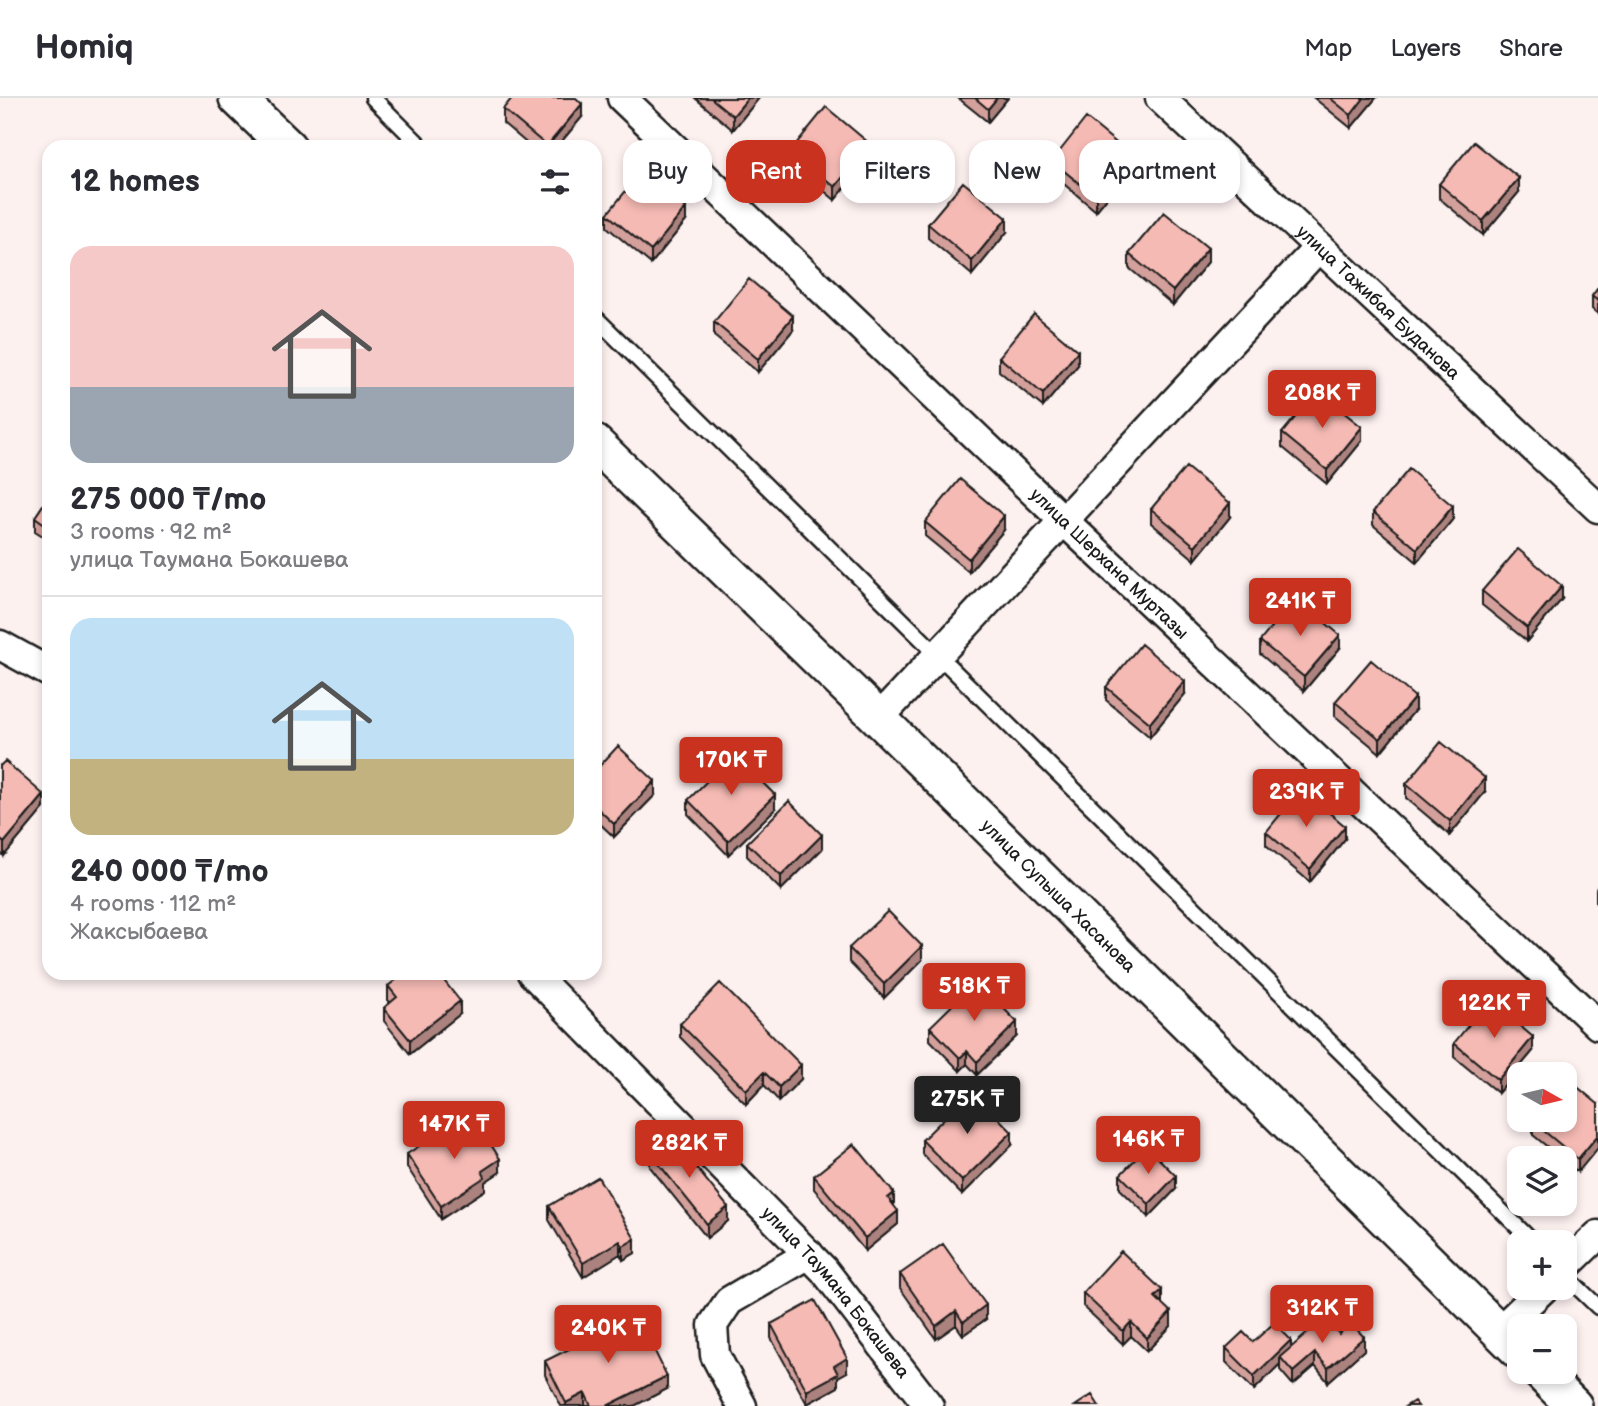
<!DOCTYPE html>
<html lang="en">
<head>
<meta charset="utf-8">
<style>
	body { margin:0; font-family:"Balsamiq Sans",sans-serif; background:#f2f2f3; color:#2b2b33; height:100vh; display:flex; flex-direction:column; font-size:26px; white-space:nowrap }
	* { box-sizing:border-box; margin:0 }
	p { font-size:23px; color:#7c7c81 }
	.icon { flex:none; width:38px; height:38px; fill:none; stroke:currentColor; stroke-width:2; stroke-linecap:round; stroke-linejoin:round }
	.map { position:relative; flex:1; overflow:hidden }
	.drawer { position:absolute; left:42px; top:42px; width:560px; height:840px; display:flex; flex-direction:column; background:#fff; border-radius:21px; box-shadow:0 4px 10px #0003 }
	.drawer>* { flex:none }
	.guide { position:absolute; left:623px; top:42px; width:665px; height:63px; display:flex; gap:14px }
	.needle { width:46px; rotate:98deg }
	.buttons { position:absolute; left:1507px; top:964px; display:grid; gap:14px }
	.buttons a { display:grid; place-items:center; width:70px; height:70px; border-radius:14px; background:#fff; box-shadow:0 4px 10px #0003; font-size:35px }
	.price { position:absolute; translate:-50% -60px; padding:0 16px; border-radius:7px; background:#c8321e; color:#fff; font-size:23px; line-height:46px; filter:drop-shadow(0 2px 4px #0008) }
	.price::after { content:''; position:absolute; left:50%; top:42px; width:21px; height:16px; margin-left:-10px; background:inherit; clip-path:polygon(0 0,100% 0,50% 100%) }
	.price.selected { background:#222; color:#fff }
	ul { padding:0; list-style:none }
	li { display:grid; align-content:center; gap:14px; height:371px; padding:0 28px }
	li+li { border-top:2px solid #e1e1e2 }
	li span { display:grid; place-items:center; height:217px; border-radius:21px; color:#555 }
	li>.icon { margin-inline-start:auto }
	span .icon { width:126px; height:126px; fill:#fffc; stroke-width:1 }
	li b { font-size:30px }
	h2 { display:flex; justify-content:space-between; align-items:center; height:84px; padding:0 28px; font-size:30px }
	.pill { padding:0 24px; border-radius:21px; background:#fff; box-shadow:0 4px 10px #0003; font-size:24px; line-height:63px }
	.pill.selected { background:#c8321e; color:#fff }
	header { display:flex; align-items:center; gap:42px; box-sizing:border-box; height:98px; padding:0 35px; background:#fff; border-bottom:2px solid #e1e1e2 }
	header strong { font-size:33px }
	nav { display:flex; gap:38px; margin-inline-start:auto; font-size:24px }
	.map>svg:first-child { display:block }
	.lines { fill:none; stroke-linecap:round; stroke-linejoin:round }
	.service-casing { stroke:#1c1c1c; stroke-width:19 }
	.minor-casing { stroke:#1c1c1c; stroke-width:33 }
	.tertiary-casing { stroke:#1c1c1c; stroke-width:40 }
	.service { stroke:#fff; stroke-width:14 }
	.minor { stroke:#fff; stroke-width:28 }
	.tertiary { stroke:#fff; stroke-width:35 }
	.wall { fill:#d4a09b; stroke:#1c1c1c; stroke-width:2 }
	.shaded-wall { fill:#ac827e; stroke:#1c1c1c; stroke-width:2 }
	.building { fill:#f6bab4; stroke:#1c1c1c; stroke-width:2 }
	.labels { text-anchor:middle; stroke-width:5; stroke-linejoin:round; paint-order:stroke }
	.street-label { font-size:18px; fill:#1c1c1c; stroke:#fff }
</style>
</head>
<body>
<header>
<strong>Homiq</strong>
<nav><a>Map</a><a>Layers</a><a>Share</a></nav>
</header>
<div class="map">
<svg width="1598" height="1308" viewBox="0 0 1598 1308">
	<rect width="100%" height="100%" fill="#fdf1f0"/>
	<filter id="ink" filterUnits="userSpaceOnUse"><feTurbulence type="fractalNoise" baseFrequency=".0143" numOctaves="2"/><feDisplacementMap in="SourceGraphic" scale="14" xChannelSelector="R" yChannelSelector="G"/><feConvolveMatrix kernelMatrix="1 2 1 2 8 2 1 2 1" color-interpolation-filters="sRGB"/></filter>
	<g filter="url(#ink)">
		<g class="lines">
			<defs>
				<path id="service" d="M373,0l49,49
					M595,219l938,925
					M1564,1176l34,33"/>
				<g id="minor">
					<path id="s1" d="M622,0l441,422 535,505"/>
					<path id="s2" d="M1160,0l438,410"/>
					<path d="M0,547l49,27"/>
					<path d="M879,620l440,-471"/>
					<path id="s3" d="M532,875l292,297 105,136"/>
					<path d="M1564,1170l34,-33"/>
					<path d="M1499,1233l45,-43"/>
					<path d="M742,1308l-27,-51 -2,-30 16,-24 80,-47"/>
				</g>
				<g id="tertiary">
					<path d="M237,0l51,49"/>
					<path id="s4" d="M595,345l263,255 661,653"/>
					<path d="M1540,1274l34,34"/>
				</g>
			</defs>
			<use href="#service" class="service-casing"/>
			<use href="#minor" class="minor-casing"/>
			<use href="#tertiary" class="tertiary-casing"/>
			<use href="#service" class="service"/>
			<use href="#minor" class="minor"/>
			<use href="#tertiary" class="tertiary"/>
		</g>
		<path class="wall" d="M695,0h64l-26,32z
			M958,0h50l-20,24z
			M1314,0h62l-25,30z
			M503,11l79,8 -25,30h-26l-28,-24z
			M791,52l79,7 -35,43 -44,-37z
			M1052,63l79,7 -35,43 -44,-37z
			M1439,86l80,8 -36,43 -44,-37z
			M607,116l79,7 -35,43 -44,-37z
			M928,126l79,8 -35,43 -44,-37z
			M1129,156l79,8 -35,43 -44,-37z
			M1598,190v26l-6,-5v-13z
			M714,224l79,8 -35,42 -44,-36z
			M999,259l79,8 -35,42 -44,-36z
			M1282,335l80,8 -35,43 -45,-37z
			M49,398v44l-14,-9v-14z
			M1151,411l79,8 -35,43 -44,-37z
			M1373,414l80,7 -36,43 -44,-37z
			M925,424l79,8 -35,42 -44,-36z
			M1482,493l80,8 -35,42 -45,-36z
			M1260,543l80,7 -36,43 -44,-37z
			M1106,589l79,7 -35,43 -44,-37z
			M1335,604l80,8 -35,43 -45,-37z
			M0,668l44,42 -40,48 -4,-3z
			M595,673l60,24 -41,42 -19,-18z
			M1406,686l79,8 -35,43 -44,-37z
			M688,702l87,9 -47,46 -40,-41z
			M1266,734l79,7 -35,43 -44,-37z
			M747,745l75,6 -41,41 -34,-34z
			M1598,788v19l-2,-2v-14z
			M849,850l73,12 -38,38 -35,-36z
			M388,888l72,28 -50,40 -26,-33v-13l6,-6 -2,-2z
			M680,926l121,55 -22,22 -15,-16 -18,19 -66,-67z
			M930,929l87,9 -40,39 -10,-11 -7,7 -30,-31z
			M1454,945l79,8 -35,42 -44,-36z
			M1598,1006l-20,68 -14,-11v-3h-3l-28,-23v-13z
			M460,1038l40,36 -15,10v8l-44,29 -34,-52v-13z
			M922,1042l90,5 -50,50 -40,-41z
			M650,1055l78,68 -21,17 -57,-71z
			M1120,1077l56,14 -27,28 -29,-28z
			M814,1078l80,30 4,18 -33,27 -51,-62z
			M598,1079l37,76 -12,7 -3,-6 -37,23 -34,-57v-14z
			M900,1176l86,45 -23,16 -7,-10 -20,14 -36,-51z
			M1083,1195l79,11 9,22 -24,25 -16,-15 -8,8 -40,-38z
			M771,1226l76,48 -9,5v10l-31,17 -36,-66z
			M1339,1236l25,16 -36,32 -13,-16 -22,19 -13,-15v-6l-26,26 -28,-28v-14l27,-6 38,5z
			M545,1263l122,28 -33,17h-73l-16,-31z"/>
		<path class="shaded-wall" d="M748,0h11l-26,32v-14z
			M997,0h11l-20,24v-13z
			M1364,0h12l-25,30v-13z
			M582,6v13l-25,30h-10z
			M870,46v13l-35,43v-13z
			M1131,57v13l-35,43v-14z
			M1519,80v14l-36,43v-14z
			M686,110v13l-35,43v-13z
			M1007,120v14l-35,43v-14z
			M1208,150v14l-35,43v-14z
			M793,218v14l-35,42v-13z
			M1078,253v14l-35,42v-13z
			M1362,329v14l-35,43v-14z
			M1230,405v14l-35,43v-14z
			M1453,408v13l-36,43v-13z
			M1004,418v14l-35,42v-13z
			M1562,488v13l-35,42v-13z
			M1340,537v13l-36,43v-14z
			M1185,583v13l-35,43v-14z
			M1415,599v13l-35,43v-14z
			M1485,680v14l-35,43v-14z
			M655,683v14l-41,42v-13z
			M44,697v13l-40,48v-13z
			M775,697v14l-47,46v-14z
			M1345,728v13l-35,43v-13z
			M822,737v14l-41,41v-14z
			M922,848v14l-38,38v-14z
			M460,903v13l-50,40v-14z
			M1017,924v14l-40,39v-13z
			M1533,939v14l-35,42v-13z
			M967,953v13l-7,7v-13z
			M801,967v14l-22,22v-14z
			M764,974v13l-18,19v-14z
			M1012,1034v13l-50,50v-14z
			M1598,1037v13l-20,24v-13z
			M500,1061v13l-15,10v8l-44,29v-13l41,-35z
			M1176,1078v13l-27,28v-13z
			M894,1095v13l-6,-8z
			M728,1109v14l-21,17v-14z
			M898,1113v13l-33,27v-13z
			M635,1141v14l-12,7v-14z
			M620,1143v13l-37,23v-14z
			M1162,1192v13l-7,-6z
			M986,1207v14l-23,16v-13z
			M956,1213v14l-20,14v-13z
			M1171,1214v14l-24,25v-13z
			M1131,1224v14l-8,8v-13z
			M1364,1239v13l-36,32v-14z
			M1291,1242v14l-11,3v7l-26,26v-14z
			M1315,1255v13l-22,19v-13z
			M847,1260v14l-9,5v10l-31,17v-13l27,-25z
			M667,1278v13l-33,17h-27z
			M585,1295v13h-19v-3z"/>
		<path class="building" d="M512,0h64l6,6 -35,42 -44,-37z
			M711,0h37l-15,18z
			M975,0h22l-9,11z
			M1330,0h34l-13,17z
			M826,9l44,37 -35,43 -44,-37z
			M1086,20l45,37 -35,42 -44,-36z
			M1474,44l45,36 -36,43 -44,-37z
			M642,73l44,37 -35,43 -44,-37z
			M963,84l44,36 -35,43 -44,-37z
			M1164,114l44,36 -35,43 -44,-37z
			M749,181l44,37 -35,43 -44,-37z
			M1598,190v13l-6,-5z
			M1034,216l44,37 -35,43 -44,-37z
			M1317,293l45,36 -35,43 -45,-37z
			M1186,369l44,36 -35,43 -44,-37z
			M1409,371l44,37 -36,43 -44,-37z
			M960,381l44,37 -35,43 -44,-37z
			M49,398v31l-14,-10z
			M1518,451l44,37 -35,42 -45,-37z
			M1296,500l44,37 -36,42 -44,-36z
			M1141,546l44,37 -35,42 -44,-36z
			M1371,562l44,37 -35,42 -45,-37z
			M1441,644l44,36 -35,43 -44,-37z
			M618,648l37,35 -41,43 -19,-18v-35z
			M734,656l41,41 -47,46 -40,-41z
			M5,663l39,34 -40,48 -4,-4v-73z
			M1301,691l44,37 -35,43 -44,-37z
			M789,703l33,34 -41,41 -34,-33z
			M888,813l34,35 -38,38 -35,-36z
			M405,875h33l22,28 -50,39 -26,-32 13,-11 -9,-11z
			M977,883l40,41 -40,40 -10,-11 -7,7 -30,-31z
			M720,885l81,82 -22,22 -15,-15 -18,18 -66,-66z
			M1489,902l44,37 -35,43 -44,-37z
			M1569,982l29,24v31l-20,24 -45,-37 2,-2h29v-35z
			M972,993l40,41 -50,49 -40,-41z
			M453,1026l7,12 18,-12 22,35 -18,12 3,6 -44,29 -34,-52z
			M671,1038l57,71 -21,17 -57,-71z
			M854,1046l40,49 -6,5 10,13 -33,27 -51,-62z
			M1147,1049l29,29 -27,28 -29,-29z
			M598,1079l37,62 -12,7 -3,-5 -37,22 -34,-57z
			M943,1146l43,61 -23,17 -7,-11 -20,15 -36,-52z
			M1121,1153l41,39 -7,7 16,15 -24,26 -16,-16 -8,9 -40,-38z
			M815,1202l32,58 -13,8 4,8 -31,17 -36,-67z
			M637,1217l30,61 -60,30h-16l-6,-13 -19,10 -21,-42z
			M1326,1219l13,17 12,-11 13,14 -36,31 -13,-15 -22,19 -13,-15z
			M1274,1225l17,17 -37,36 -28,-28 17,-16 10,10z
			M1092,1297l7,11h-24z
			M1414,1303l4,5h-12z"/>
	</g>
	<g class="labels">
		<g class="street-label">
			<text dy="6" stroke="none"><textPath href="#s2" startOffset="299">улица Тажибая Буданова</textPath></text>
			<text dy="6" stroke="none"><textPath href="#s1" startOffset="674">улица Шерхана Муртазы</textPath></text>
			<text dy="6" stroke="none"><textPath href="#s4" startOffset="648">улица Супыша Хасанова</textPath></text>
			<text dy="6" stroke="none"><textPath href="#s3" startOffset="441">улица Таумана Бокашева</textPath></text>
		</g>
	</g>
</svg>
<div class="buttons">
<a><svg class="needle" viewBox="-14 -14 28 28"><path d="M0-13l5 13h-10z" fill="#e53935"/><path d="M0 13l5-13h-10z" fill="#7c7c81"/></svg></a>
<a><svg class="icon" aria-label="layers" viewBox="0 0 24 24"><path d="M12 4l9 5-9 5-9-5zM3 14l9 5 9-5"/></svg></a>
<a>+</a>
<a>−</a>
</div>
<b class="price" style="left:1322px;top:332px">208K ₸</b>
<b class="price" style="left:1300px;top:540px">241K ₸</b>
<b class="price" style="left:731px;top:699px">170K ₸</b>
<b class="price" style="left:1306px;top:731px">239K ₸</b>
<b class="price" style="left:974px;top:925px">518K ₸</b>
<b class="price" style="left:1494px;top:942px">122K ₸</b>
<b class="price selected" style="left:967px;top:1038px">275K ₸</b>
<b class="price" style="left:454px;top:1063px">147K ₸</b>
<b class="price" style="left:1148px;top:1078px">146K ₸</b>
<b class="price" style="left:689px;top:1082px">282K ₸</b>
<b class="price" style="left:1322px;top:1247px">312K ₸</b>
<b class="price" style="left:608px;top:1267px">240K ₸</b>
<div class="guide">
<a class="pill">Buy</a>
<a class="pill selected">Rent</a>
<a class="pill">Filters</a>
<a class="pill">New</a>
<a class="pill">Apartment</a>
</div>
<section class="drawer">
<h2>12 homes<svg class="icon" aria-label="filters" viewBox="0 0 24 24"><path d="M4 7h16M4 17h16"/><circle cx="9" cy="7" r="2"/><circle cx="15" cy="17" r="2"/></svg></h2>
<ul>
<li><span style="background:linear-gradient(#f6c9c9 65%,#9aa5b1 0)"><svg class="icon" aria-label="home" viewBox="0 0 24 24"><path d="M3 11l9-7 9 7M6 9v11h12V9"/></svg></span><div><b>275 000 ₸/mo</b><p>3 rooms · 92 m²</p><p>улица Таумана Бокашева</p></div></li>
<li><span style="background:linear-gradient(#bfe0f5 65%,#c2b280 0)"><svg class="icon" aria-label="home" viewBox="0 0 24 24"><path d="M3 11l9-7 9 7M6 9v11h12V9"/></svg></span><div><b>240 000 ₸/mo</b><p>4 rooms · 112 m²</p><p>Жаксыбаева</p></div></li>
</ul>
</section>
</div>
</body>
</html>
